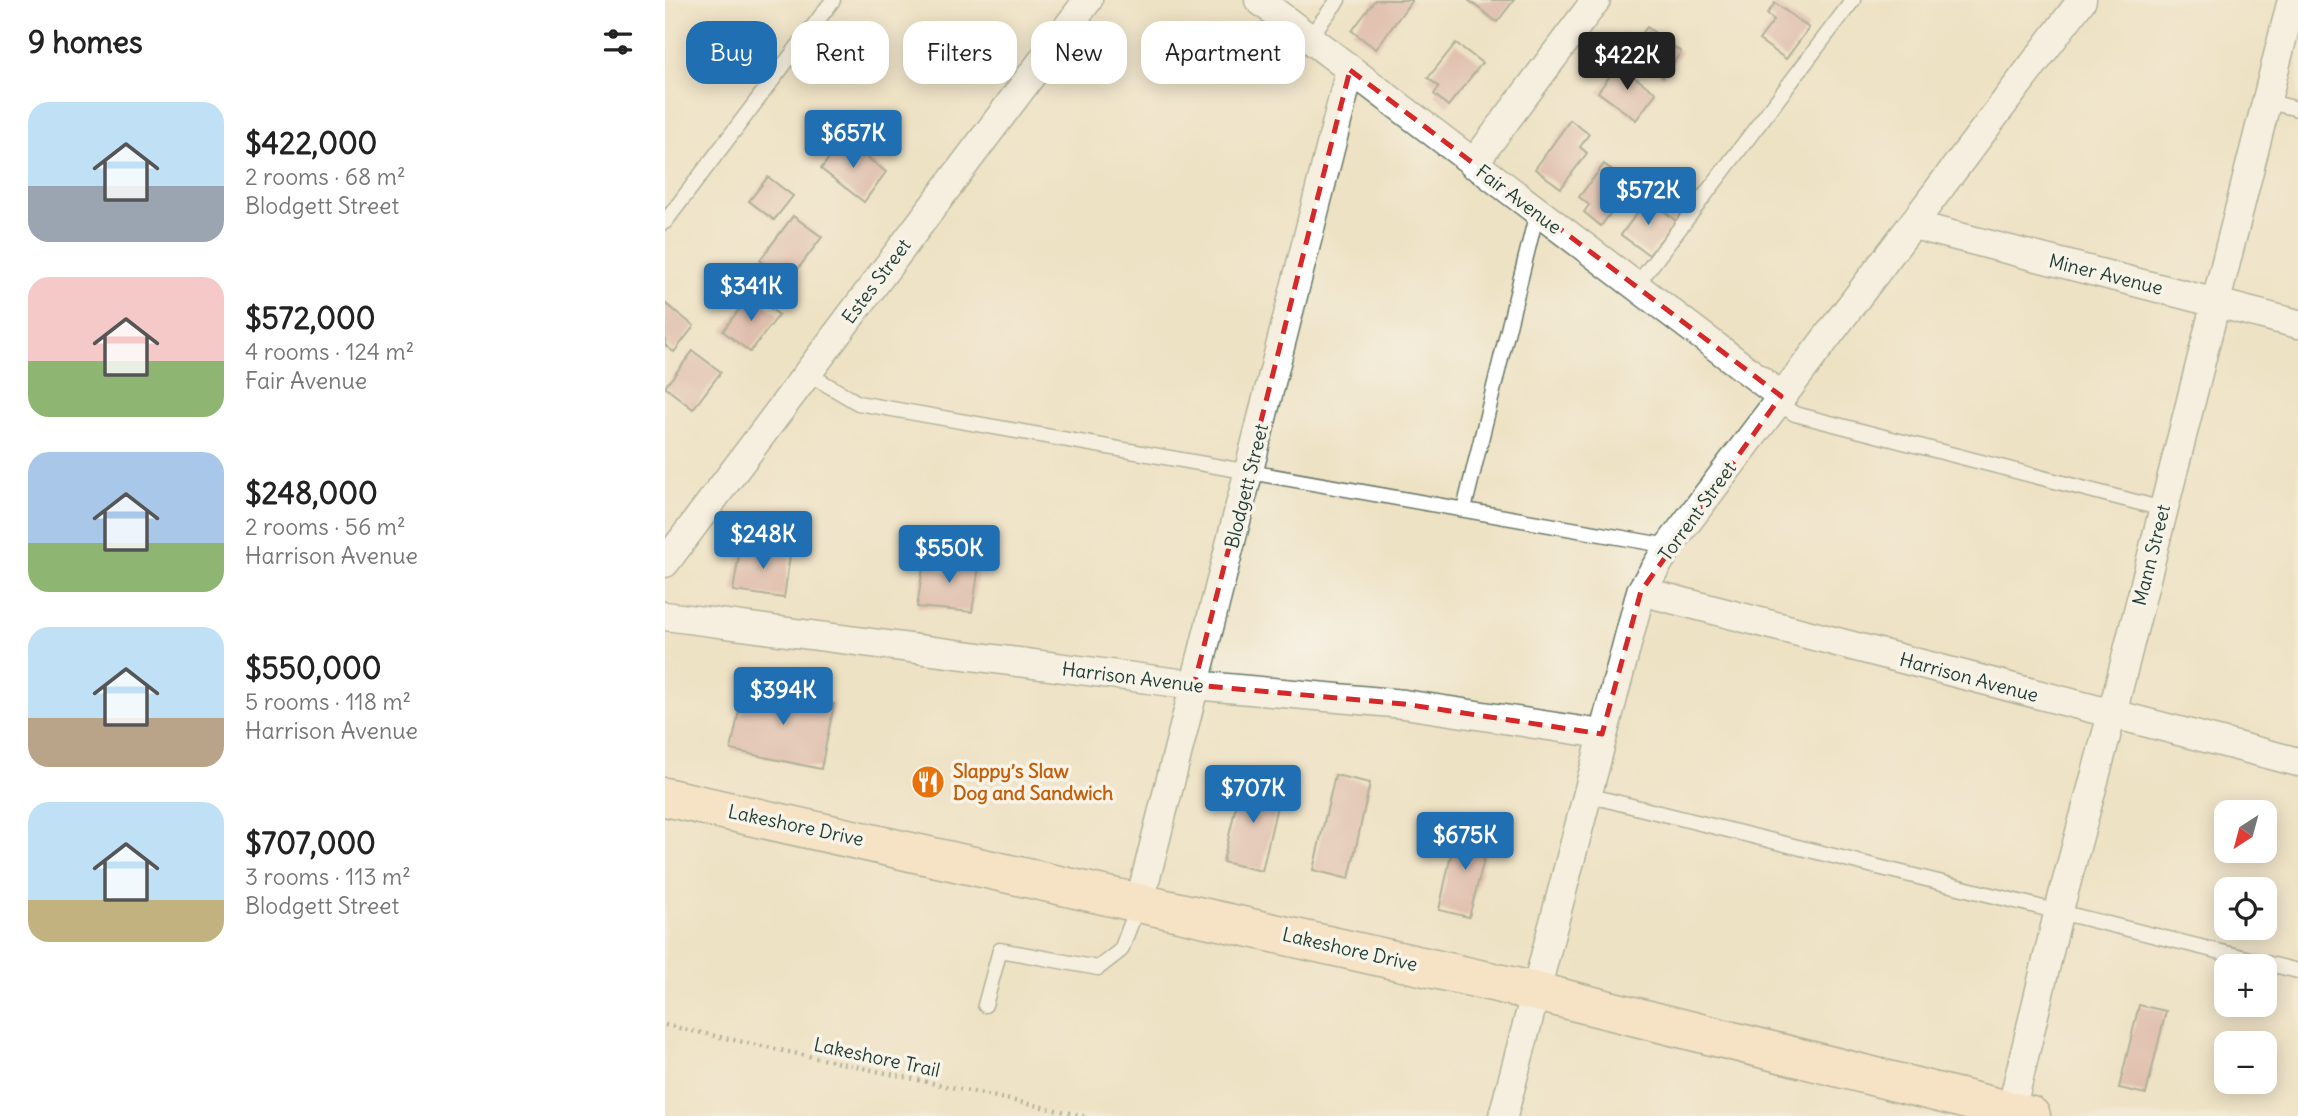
<!DOCTYPE html>
<html lang="en">
<head>
<meta charset="utf-8">
<style>
	body { margin:0; font-family:Delius,sans-serif; background:#f2f2f2; color:#222; height:100vh; display:flex; flex-direction:column; font-size:26px; white-space:nowrap }
	* { box-sizing:border-box; margin:0 }
	p { font-size:23px; color:#767676 }
	.icon { flex:none; width:38px; height:38px; fill:none; stroke:currentColor; stroke-width:2; stroke-linecap:round; stroke-linejoin:round }
	.map { position:relative; flex:1; overflow:hidden }
	.side { display:flex; flex-direction:column; background:#fff; width:665px }
	.side>* { flex:none }
	.guide { position:absolute; left:21px; top:21px; width:665px; height:63px; display:flex; gap:14px }
	.needle { width:46px; rotate:216deg }
	.controls { position:absolute; left:1549px; top:800px; display:grid; gap:14px }
	.controls a { display:grid; place-items:center; width:63px; height:63px; border-radius:14px; background:#fff; box-shadow:0 4px 18px #0003; font-size:35px }
	.price { position:absolute; translate:-50% -60px; padding:0 16px; border-radius:7px; background:#1f6fb2; color:#fff; font-size:23px; line-height:46px; filter:drop-shadow(0 2px 4px #0008) }
	.price::after { content:''; position:absolute; left:50%; top:42px; width:21px; height:16px; margin-left:-10px; background:inherit; clip-path:polygon(0 0,100% 0,50% 100%) }
	.price.on { background:#222; color:#fff }
	ul { padding:0; list-style:none }
	li { display:flex; align-items:center; gap:21px; height:175px; padding:0 28px }
	li span { display:grid; place-items:center; flex:none; width:196px; height:140px; border-radius:21px; color:#555 }
	li>.icon { margin-inline-start:auto }
	span .icon { width:84px; height:84px; fill:#fffc; stroke-width:1 }
	li b { font-size:30px }
	h2 { display:flex; justify-content:space-between; align-items:center; height:84px; padding:0 28px; font-size:30px }
	.tag { padding:0 24px; border-radius:21px; background:#fff; box-shadow:0 4px 18px #0003; font-size:24px; line-height:63px }
	.tag.on { background:#1f6fb2; color:#fff }
	main { display:flex; flex:1; min-height:0 }
	.map>svg:first-child { display:block }
	.building { fill:#ce9392 }
	.lines { fill:none; stroke-linecap:round; stroke-linejoin:round }
	.lane-casing { stroke:#677766; stroke-width:17 }
	.street-casing { stroke:#677766; stroke-width:31 }
	.secondary-casing { stroke:#677766; stroke-width:41 }
	.path { stroke:#677766; stroke-width:4.5; stroke-dasharray:2 5; stroke-linecap:butt }
	.lane { stroke:#fff; stroke-width:14 }
	.street { stroke:#fff; stroke-width:28 }
	.secondary { stroke:#fee5c5; stroke-width:38 }
	.marked { fill:none; stroke:#d62828; stroke-width:5; stroke-dasharray:14 9; stroke-linejoin:round }
	.labels { text-anchor:middle; stroke-width:7; stroke-linejoin:round; paint-order:stroke }
	.street-label { font-size:19px; fill:#1f3d34; stroke:#f7f3e8 }
	.food-label { font-size:19px; font-weight:bold; fill:#c56008; stroke:#f7f3e8; text-anchor:start }
</style>
</head>
<body>
<main>
<section class="side">
<h2>9 homes<svg class="icon" aria-label="filters" viewBox="0 0 24 24"><path d="M4 7h16M4 17h16"/><circle cx="9" cy="7" r="2"/><circle cx="15" cy="17" r="2"/></svg></h2>
<ul>
<li><span style="background:linear-gradient(#bfe0f5 60%,#9aa5b1 0)"><svg class="icon" aria-label="home" viewBox="0 0 24 24"><path d="M3 11l9-7 9 7M6 9v11h12V9"/></svg></span><div><b>$422,000</b><p>2 rooms · 68 m²</p><p>Blodgett Street</p></div></li>
<li><span style="background:linear-gradient(#f6c9c9 60%,#8fb573 0)"><svg class="icon" aria-label="home" viewBox="0 0 24 24"><path d="M3 11l9-7 9 7M6 9v11h12V9"/></svg></span><div><b>$572,000</b><p>4 rooms · 124 m²</p><p>Fair Avenue</p></div></li>
<li><span style="background:linear-gradient(#a9c7e8 65%,#8fb573 0)"><svg class="icon" aria-label="home" viewBox="0 0 24 24"><path d="M3 11l9-7 9 7M6 9v11h12V9"/></svg></span><div><b>$248,000</b><p>2 rooms · 56 m²</p><p>Harrison Avenue</p></div></li>
<li><span style="background:linear-gradient(#bfe0f5 65%,#b9a48a 0)"><svg class="icon" aria-label="home" viewBox="0 0 24 24"><path d="M3 11l9-7 9 7M6 9v11h12V9"/></svg></span><div><b>$550,000</b><p>5 rooms · 118 m²</p><p>Harrison Avenue</p></div></li>
<li><span style="background:linear-gradient(#bfe0f5 70%,#c2b280 0)"><svg class="icon" aria-label="home" viewBox="0 0 24 24"><path d="M3 11l9-7 9 7M6 9v11h12V9"/></svg></span><div><b>$707,000</b><p>3 rooms · 113 m²</p><p>Blodgett Street</p></div></li>
</ul>
</section>
<div class="map">
<svg width="1633" height="1116" viewBox="0 0 1633 1116">
	<rect width="100%" height="100%" fill="#f7f3e8"/>
	<filter id="ink" filterUnits="userSpaceOnUse"><feTurbulence type="fractalNoise" baseFrequency=".0143" numOctaves="2"/><feDisplacementMap in="SourceGraphic" scale="14" xChannelSelector="R" yChannelSelector="G"/><feConvolveMatrix kernelMatrix="1 2 1 2 8 2 1 2 1" color-interpolation-filters="sRGB"/></filter>
	<filter id="wash" filterUnits="userSpaceOnUse"><feTurbulence type="fractalNoise" baseFrequency=".00686" numOctaves="4" result="noise"/><feDisplacementMap in="SourceGraphic" scale="28" xChannelSelector="R" yChannelSelector="G"/><feGaussianBlur stdDeviation="1.57" result="paint"/><feColorMatrix in="noise" values="0 0 0 0 0 0 0 0 0 0 0 0 0 0 0 0 0 1.4 0 .05"/><feComposite in="paint" operator="in"/></filter>
	<g filter="url(#wash)">
		<rect width="100%" height="100%" fill="#eee2c4"/>
		<g id="blocks">
			<path class="building" d="M710,0h37l-36,49 -24,-18z
				M803,0h46l-17,22z
				M1110,3l34,25 -23,31 -27,-19 15,-20 -7,-6z
				M982,27l34,25 -18,25 -34,-26z
				M791,43l26,20 -34,43 -14,-12 5,-7 -11,-9z
				M953,65l38,28 -20,27 -38,-28z
				M905,120l19,14 -9,13 7,6 -26,35 -26,-19z
				M178,139l43,33 -22,30 -43,-33z
				M939,164l27,21 -30,41 -17,-14 5,-7 -10,-8z
				M103,177l25,19 -19,24 -25,-19z
				M983,198l28,23 -27,34 -28,-20z
				M128,216l29,21 -34,45 -28,-22z
				M86,294l28,21 -29,37 -27,-21z
				M0,303l29,23 -20,26 -9,-7z
				M28,351l28,21 -28,37 -28,-22z
				M93,543l33,5 -7,50 -51,-7 7,-42 17,3z
				M288,556l27,4 -8,52 -55,-5 7,-46 16,2v7l10,2z
				M79,686l90,18 -13,65 -90,-19z
				M670,775l35,8 -21,96 -36,-9z
				M587,777l30,7 -20,87 -39,-9 15,-65 9,2z
				M813,825l14,4 -23,88 -30,-7 17,-78 19,5z
				M1474,1005l27,6 -20,83 -27,-6z"/>
		</g>
	</g>
	<g filter="url(#ink)">
		<use href="#blocks" fill-opacity="0" stroke="#677766" stroke-width="2"/>
		<g class="lines">
			<defs>
				<path id="lane" d="M644,38l29,-38
					M1600,101l33,8
					M0,222l168,-222
					M980,274l208,-274
					M142,373l51,30 811,143
					M1112,403l18,11 368,95
					M799,509l73,-297
					M922,795l711,176
					M320,1005l15,-55 98,18 23,-18 17,-45"/>
				<path id="street" d="M594,0l522,396
					M808,164l123,-164
					M1248,225l385,99
					M0,563l423,-563
					M976,591l657,171
					M0,616l529,69 210,19 198,30
					M475,901l210,-831
					M1346,1111l48,-201 53,-196 180,-714
					M838,1116l138,-525 28,-45 413,-546"/>
				<path id="secondary" d="M0,797l872,195 494,124"/>
			</defs>
			<use href="#lane" class="lane-casing"/>
			<use href="#street" class="street-casing"/>
			<use href="#secondary" class="secondary-casing"/>
			<path class="path" d="M0,1025l419,91"/>
			<use href="#lane" class="lane"/>
			<use href="#street" class="street"/>
			<use href="#secondary" class="secondary"/>
		</g>
	</g>
	<path d="M0 0H1633V1116H0ZM685,70l431,326 -140,195 -39,143 -198,-30 -210,-19z" fill="#eee2c4" fill-opacity=".55" fill-rule="evenodd"/>
	<path class="marked" d="M685,70l431,326 -140,195 -39,143 -198,-30 -210,-19z"/>
	<defs>
		<symbol id="restaurant-disc" viewBox="-11 -11 22 22"><circle r="9.5" fill="#e8710a" stroke="#f7f3e8"/><path d="M-5-6h1v4h1v-4h1v4h1v-4h1v5L-1.5 .5V6h-2V.5L-5-1ZM5-6V6H3V1.5H1.5Q1.5-4 5-6Z" fill="#fff"/></symbol>
	</defs>
	<g fill-rule="evenodd">
		<use href="#restaurant-disc" x="244" y="763" width="38" height="38"/>
	</g>
	<g class="labels">
		<g class="street-label">
			<text transform="translate(854 199) rotate(37)" y="7">Fair Avenue</text>
			<text transform="translate(1441 274) rotate(14)" y="7">Miner Avenue</text>
			<text transform="translate(211 281) rotate(-53)" y="7">Estes Street</text>
			<text transform="translate(581 486) rotate(-76)" y="7">Blodgett Street</text>
			<text transform="translate(1032 511) rotate(-54)" y="7">Torrent Street</text>
			<text transform="translate(1486 555) rotate(-76)" y="7">Mann Street</text>
			<text transform="translate(468 677) rotate(7)" y="7">Harrison Avenue</text>
			<text transform="translate(1304 677) rotate(15)" y="7">Harrison Avenue</text>
			<text transform="translate(131 825) rotate(12)" y="7">Lakeshore Drive</text>
			<text transform="translate(685 949) rotate(13)" y="7">Lakeshore Drive</text>
			<text transform="translate(212 1057) rotate(12)" y="7">Lakeshore Trail</text>
		</g>
		<g class="food-label">
			<text x="288" y="778">Slappy’s Slaw<tspan x="288" dy="22">Dog and Sandwich</tspan></text>
		</g>
	</g>
</svg>
<div class="controls">
<a><svg class="needle" viewBox="-14 -14 28 28"><path d="M0-13l5 13h-10z" fill="#e53935"/><path d="M0 13l5-13h-10z" fill="#767676"/></svg></a>
<a><svg class="icon" aria-label="locate" viewBox="0 0 24 24"><circle cx="12" cy="12" r="6"/><path d="M12 2v4M12 18v4M2 12h4M18 12h4"/></svg></a>
<a>+</a>
<a>−</a>
</div>
<b class="price on" style="left:962px;top:92px">$422K</b>
<b class="price" style="left:188px;top:170px">$657K</b>
<b class="price" style="left:983px;top:227px">$572K</b>
<b class="price" style="left:86px;top:323px">$341K</b>
<b class="price" style="left:98px;top:571px">$248K</b>
<b class="price" style="left:284px;top:585px">$550K</b>
<b class="price" style="left:118px;top:727px">$394K</b>
<b class="price" style="left:588px;top:825px">$707K</b>
<b class="price" style="left:800px;top:872px">$675K</b>
<div class="guide">
<a class="tag on">Buy</a>
<a class="tag">Rent</a>
<a class="tag">Filters</a>
<a class="tag">New</a>
<a class="tag">Apartment</a>
</div>
</div>
</main>
</body>
</html>
